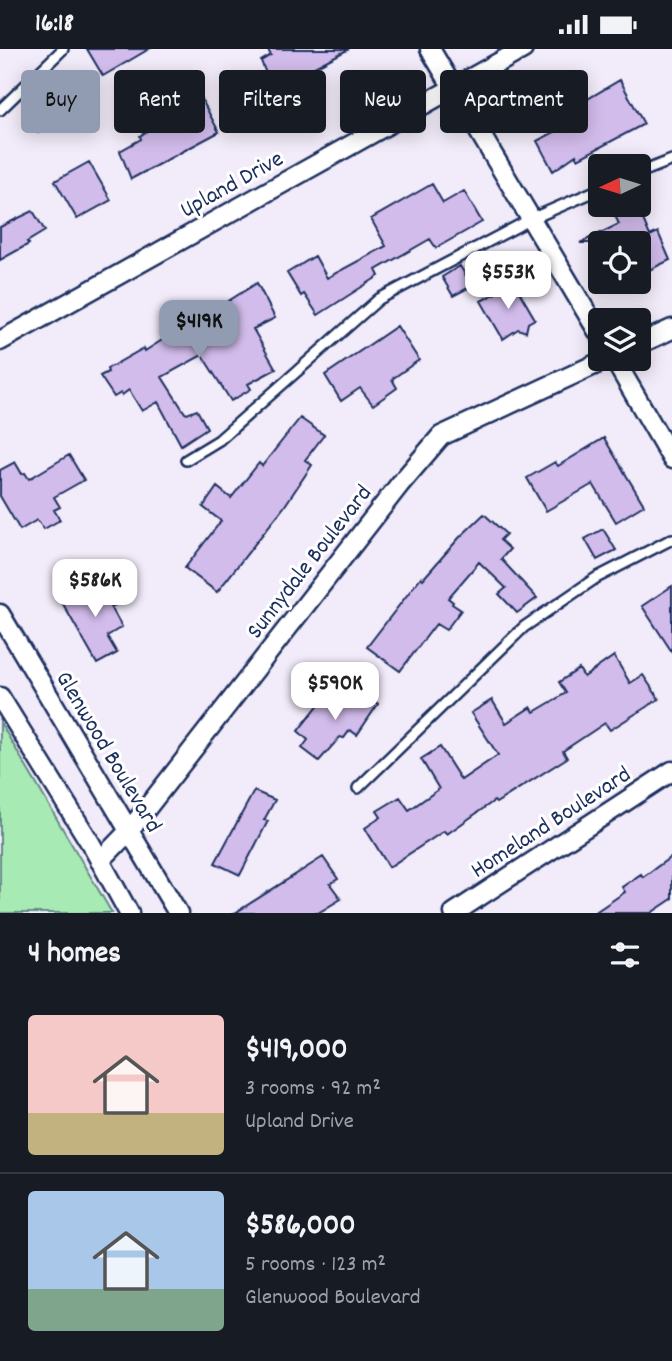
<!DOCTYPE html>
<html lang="en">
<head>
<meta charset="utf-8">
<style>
	body { margin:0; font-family:Dekko,sans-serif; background:#242831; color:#f1f3f6; height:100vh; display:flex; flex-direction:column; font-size:26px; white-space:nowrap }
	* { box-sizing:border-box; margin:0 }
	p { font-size:23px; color:#9ea1a6 }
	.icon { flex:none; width:38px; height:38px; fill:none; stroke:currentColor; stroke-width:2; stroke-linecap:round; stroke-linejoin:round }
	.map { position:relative; height:864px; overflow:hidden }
	.sheet { display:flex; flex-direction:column; background:#171b24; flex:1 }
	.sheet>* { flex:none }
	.banner { position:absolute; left:21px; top:21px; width:630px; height:63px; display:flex; gap:14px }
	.needle { width:46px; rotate:266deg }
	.buttons { position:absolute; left:588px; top:105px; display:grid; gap:14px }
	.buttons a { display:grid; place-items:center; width:63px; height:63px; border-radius:7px; background:#171b24; box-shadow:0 4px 18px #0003; font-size:35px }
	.price { position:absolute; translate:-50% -60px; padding:0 16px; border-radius:14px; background:#fff; color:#222; font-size:23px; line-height:46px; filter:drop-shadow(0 2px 4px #0008) }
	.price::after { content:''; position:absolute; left:50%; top:42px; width:21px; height:16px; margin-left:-10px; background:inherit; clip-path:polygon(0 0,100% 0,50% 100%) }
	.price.selected { background:#919bb2; color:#111 }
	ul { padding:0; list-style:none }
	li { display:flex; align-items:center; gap:21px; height:175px; padding:0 28px }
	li+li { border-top:2px solid #363941 }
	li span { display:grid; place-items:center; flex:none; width:196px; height:140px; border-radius:7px; color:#555 }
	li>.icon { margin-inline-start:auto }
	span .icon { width:84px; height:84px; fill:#fffc; stroke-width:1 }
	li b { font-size:30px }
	h2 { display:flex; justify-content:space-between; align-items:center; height:84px; padding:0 28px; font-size:30px }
	.chip { padding:0 24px; border-radius:7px; background:#171b24; box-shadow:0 4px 18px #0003; font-size:24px; line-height:63px }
	.chip.selected { background:#919bb2; color:#111 }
	.status { display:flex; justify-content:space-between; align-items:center; height:49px; padding:0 35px; background:#171b24; direction:ltr }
	.status svg { height:19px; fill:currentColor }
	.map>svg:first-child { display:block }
	.green { fill:#a8eab3; stroke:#628c88; stroke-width:2 }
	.building { fill:#d2bceb; stroke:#1b2f5e; stroke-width:2 }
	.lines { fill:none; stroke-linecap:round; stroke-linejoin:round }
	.service-casing { stroke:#1b2f5e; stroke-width:14 }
	.minor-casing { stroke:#1b2f5e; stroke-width:23 }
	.service { stroke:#fff; stroke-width:9 }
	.minor { stroke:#fff; stroke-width:18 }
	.labels { text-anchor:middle; stroke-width:6; stroke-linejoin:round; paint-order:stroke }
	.street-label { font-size:24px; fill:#1b2f5e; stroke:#fff }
</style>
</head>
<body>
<div class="status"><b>16:18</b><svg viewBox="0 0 49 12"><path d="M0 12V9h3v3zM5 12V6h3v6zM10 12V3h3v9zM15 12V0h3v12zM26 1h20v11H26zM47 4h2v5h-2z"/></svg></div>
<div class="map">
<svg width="672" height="864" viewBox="0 0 672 864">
	<rect width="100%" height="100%" fill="#f2ebf9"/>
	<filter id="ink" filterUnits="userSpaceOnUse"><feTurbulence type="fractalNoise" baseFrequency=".0143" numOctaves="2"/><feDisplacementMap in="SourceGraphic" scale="14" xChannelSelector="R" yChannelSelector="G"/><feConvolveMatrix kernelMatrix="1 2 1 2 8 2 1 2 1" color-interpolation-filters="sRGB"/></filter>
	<g filter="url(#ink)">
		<path class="green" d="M0,673l112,191h-112z"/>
		<path class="building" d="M87,0h62l-46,27z
			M267,0h82l-46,24 1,2 -17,10 -7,-9 -8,3 -7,-8 -4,-10 10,-6z
			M620,31l24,44 -66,35 -2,-4 -23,16 -16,-30 31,-16 -8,-15 17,-10 2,4z
			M182,42l6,11 12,-6 19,36 -88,47 -11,-28 21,-12 -1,-3 32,-23 -7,-13z
			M49,52l11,20 -22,12 -12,-20z
			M89,113l22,38 -34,19 -22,-38z
			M432,135l11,19 21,-12 18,31 -46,26 -6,-9 -54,31 3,6 -61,39 -14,-21 -3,2 -14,-23 28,-17 12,22 59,-32 -15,-27z
			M610,156h27l13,31 8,-4 12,28 -31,15v-32h-59l39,-19z
			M33,162l12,20 -18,11 2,2 -29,16v-33z
			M460,217l12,20 -19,10 -11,-19z
			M257,234l18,35 -22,11 23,40 -28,15 3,5 -20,12 -29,-46 -40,22 23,36 2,1 10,-4 10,18 -26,17 -23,-43 -16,9 -13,-21 -7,5 -1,-2 -7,4 -14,-21 8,-4 -1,-3 37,-21 1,3 39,-25 39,-19 -1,-2z
			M514,234l21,36 -7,4 -2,9 -8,-3 -15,10 -22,-38z
			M397,277l22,34 -27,19 5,9 -24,17 -13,-17 -19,13 -16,-26z
			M300,369l24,17 -19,25 7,5 -28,42 -67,85 -32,-24 36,-47 -18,-14 14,-20 14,11 28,-35 3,3z
			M604,389l40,67 -28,17 -23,-38 -47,27 -19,-33 28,-16 3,4z
			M69,406l15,25 -30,17 6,10 -6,3 6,10 -16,9 -7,-9 -17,10 -20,-34v-26l15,-8 7,12 3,-1 4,6z
			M484,465l22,20 -6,6 10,9 -9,10 36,39 -20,15 -18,-19 7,-6 -27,-26 -31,36 5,4 -1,2 9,6 -15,20 -10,-6 -36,47 -33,-24 54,-70 2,2 36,-41z
			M603,480l13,21 -19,10 -12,-21z
			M105,532l14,22 -8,4 11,20 -15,9 10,17 -20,11 -34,-60 34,-21 1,2z
			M672,537v66l-30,-46z
			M614,607l16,27 13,-8 16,24 -49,31 -5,-7 -42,28 4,7 -71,45 -2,-2 -47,33 -3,-3 -55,36 -24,-39 16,-11 -4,-6 23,-14 9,13 30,-21 -18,-30 19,-12 21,33 37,-25 -27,-42 21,-13 14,23 25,-16 3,5 32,-19 -7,-11 20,-13 5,8z
			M358,639l20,16 -21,31 -7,-5 -6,8 -4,-1 -21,24 -17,-13 6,-8 -10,-9 30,-38 16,13z
			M254,742l21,9 -11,20 4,1 -28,54 -25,-12z
			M672,807v43l-21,14h-57l31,-21 -3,-5 19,-13 2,3z
			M323,808l15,22 -8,5 11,15 -23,14h-83z"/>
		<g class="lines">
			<defs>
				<path id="service" d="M0,61l63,-61
					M639,124l33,-13
					M186,411l33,-20 160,-141 152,-80 69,-30
					M358,739l166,-161 72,-49 76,-39"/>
				<path id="minor" d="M430,0l170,286
					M0,292l523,-292
					M639,295l33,-15
					M614,310l58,100
					M0,565l178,299
					M0,648l91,147 38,69
					M100,812l29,-30 271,-347 41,-48 166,-77
					M454,864l218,-142"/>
			</defs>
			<use href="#service" class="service-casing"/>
			<use href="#minor" class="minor-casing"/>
			<use href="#service" class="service"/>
			<use href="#minor" class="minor"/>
		</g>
	</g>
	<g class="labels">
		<g class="street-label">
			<text transform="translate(231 134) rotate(-29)" y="8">Upland Drive</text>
			<text transform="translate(308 512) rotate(-52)" y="8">Sunnydale Boulevard</text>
			<text transform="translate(110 702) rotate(59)" y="8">Glenwood Boulevard</text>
			<text transform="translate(550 772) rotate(-33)" y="8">Homeland Boulevard</text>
		</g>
	</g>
</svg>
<div class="buttons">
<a><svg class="needle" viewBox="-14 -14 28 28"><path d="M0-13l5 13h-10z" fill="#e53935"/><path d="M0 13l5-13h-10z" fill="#9ea1a6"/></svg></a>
<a><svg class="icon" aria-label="locate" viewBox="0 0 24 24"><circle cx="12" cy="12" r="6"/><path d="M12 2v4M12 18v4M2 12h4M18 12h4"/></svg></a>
<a><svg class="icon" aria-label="layers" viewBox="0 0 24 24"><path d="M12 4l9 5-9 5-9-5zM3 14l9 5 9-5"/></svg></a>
</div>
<b class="price" style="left:508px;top:262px">$553K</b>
<b class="price selected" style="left:199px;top:311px">$419K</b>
<b class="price" style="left:95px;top:570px">$586K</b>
<b class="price" style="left:335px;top:673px">$590K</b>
<div class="banner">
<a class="chip selected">Buy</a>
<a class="chip">Rent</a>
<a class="chip">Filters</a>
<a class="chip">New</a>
<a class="chip">Apartment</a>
</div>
</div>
<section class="sheet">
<h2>4 homes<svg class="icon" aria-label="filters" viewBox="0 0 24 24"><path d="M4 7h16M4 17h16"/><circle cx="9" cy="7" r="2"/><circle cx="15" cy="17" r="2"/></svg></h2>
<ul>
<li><span style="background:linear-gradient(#f6c9c9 70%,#c2b280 0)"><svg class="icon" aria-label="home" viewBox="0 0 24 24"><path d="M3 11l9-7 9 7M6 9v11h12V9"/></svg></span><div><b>$419,000</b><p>3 rooms · 92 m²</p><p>Upland Drive</p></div></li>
<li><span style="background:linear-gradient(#a9c7e8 70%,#7fa58c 0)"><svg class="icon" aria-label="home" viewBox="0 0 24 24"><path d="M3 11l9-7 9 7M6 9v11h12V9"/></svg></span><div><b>$586,000</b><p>5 rooms · 123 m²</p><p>Glenwood Boulevard</p></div></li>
</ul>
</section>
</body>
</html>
